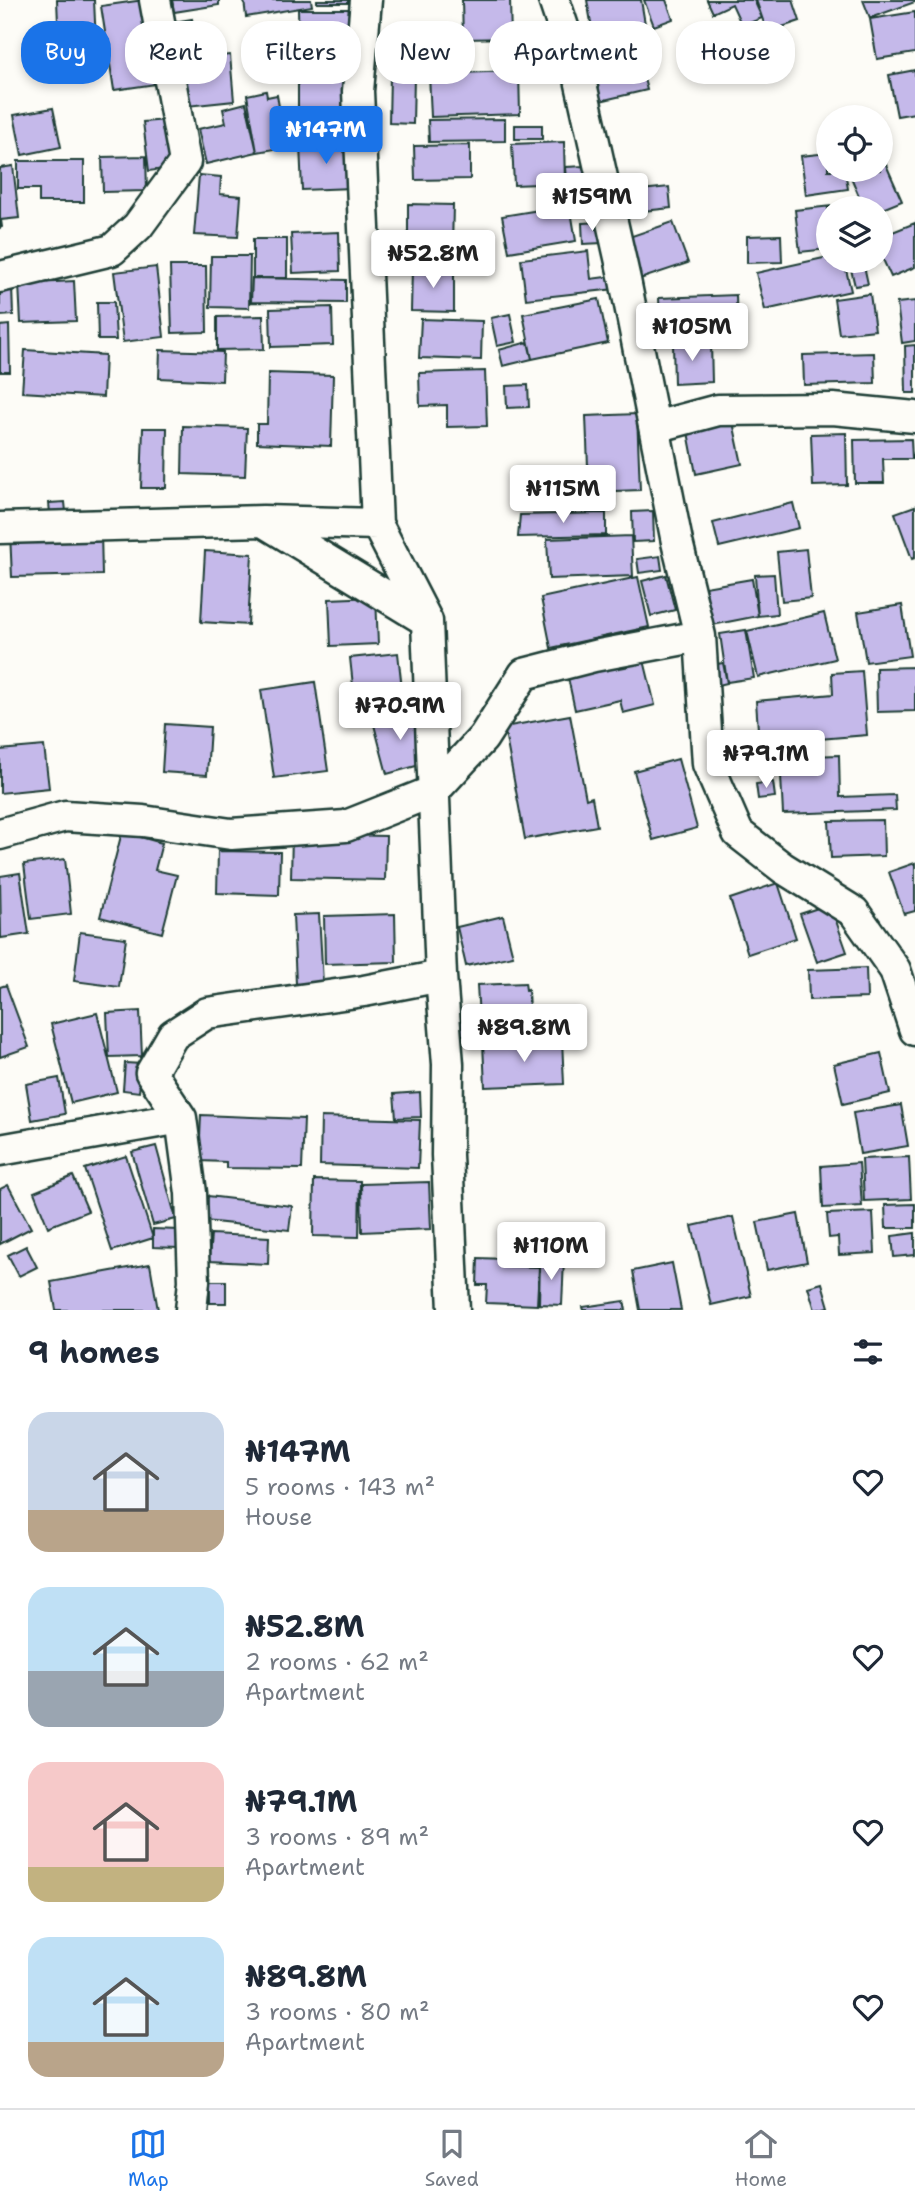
<!DOCTYPE html>
<html lang="en">
<head>
<meta charset="utf-8">
<style>
	body { margin:0; font-family:"Shantell Sans",sans-serif; background:#f6f6f7; color:#1f2937; height:100vh; display:flex; flex-direction:column; font-size:26px; white-space:nowrap }
	* { box-sizing:border-box; margin:0 }
	p { font-size:23px; color:#747a83 }
	.icon { flex:none; width:38px; height:38px; fill:none; stroke:currentColor; stroke-width:2; stroke-linecap:round; stroke-linejoin:round }
	.map { position:relative; height:1310px; overflow:hidden }
	.sheet { display:flex; flex-direction:column; background:#fff; flex:1 }
	.sheet>* { flex:none }
	.hud { position:absolute; left:21px; top:21px; width:873px; height:63px; display:flex; gap:14px }
	.controls { position:absolute; left:816px; top:105px; display:grid; gap:14px }
	.controls a { display:grid; place-items:center; width:77px; height:77px; border-radius:50%; background:#fff; box-shadow:0 4px 10px #0003; font-size:35px }
	.price { position:absolute; translate:-50% -60px; padding:0 16px; border-radius:7px; background:#fff; color:#222; font-size:23px; line-height:46px; filter:drop-shadow(0 2px 4px #0008) }
	.price::after { content:''; position:absolute; left:50%; top:42px; width:21px; height:16px; margin-left:-10px; background:inherit; clip-path:polygon(0 0,100% 0,50% 100%) }
	.price.active { background:#1a73e8; color:#fff }
	ul { padding:0; list-style:none }
	li { display:flex; align-items:center; gap:21px; height:175px; padding:0 28px }
	li span { display:grid; place-items:center; flex:none; width:196px; height:140px; border-radius:21px; color:#555 }
	li>.icon { margin-inline-start:auto }
	span .icon { width:84px; height:84px; fill:#fffc; stroke-width:1 }
	li b { font-size:30px }
	h2 { display:flex; justify-content:space-between; align-items:center; height:84px; padding:0 28px; font-size:30px }
	.chip { padding:0 24px; border-radius:28px; background:#fff; box-shadow:0 4px 10px #0003; font-size:24px; line-height:63px }
	.chip.active { background:#1a73e8; color:#fff }
	.tabs { display:flex; justify-content:space-around; align-items:center; height:98px; border-top:2px solid #e0e1e3; background:#fff; font-size:19px; color:#747a83 }
	.tabs a { display:grid; justify-items:center; gap:4px }
	.tabs .active { color:#1a73e8 }
	.map>svg:first-child { display:block }
	.building { fill:#c5b9ea; stroke:#1f3d34; stroke-width:2 }
	.lines { fill:none; stroke-linecap:round; stroke-linejoin:round }
	.minor-casing { stroke:#1f3d34; stroke-width:35 }
	.minor { stroke:#fdfcf7; stroke-width:30 }
</style>
</head>
<body>
<div class="map">
<svg width="915" height="1310" viewBox="0 0 915 1310">
	<rect width="100%" height="100%" fill="#fdfcf7"/>
	<filter id="ink" filterUnits="userSpaceOnUse"><feTurbulence type="fractalNoise" baseFrequency=".0143" numOctaves="2"/><feDisplacementMap in="SourceGraphic" scale="14" xChannelSelector="R" yChannelSelector="G"/><feConvolveMatrix kernelMatrix="1 2 1 2 8 2 1 2 1" color-interpolation-filters="sRGB"/></filter>
	<g filter="url(#ink)">
		<path class="building" d="M57,0h37l2,44 -37,2z
			M144,0l12,84 -42,6 -13,-84z
			M172,0h47v5l-45,7z
			M244,0h67l1,6 -66,11z
			M317,0h31v3h-31z
			M462,0h48l1,38 -48,1z
			M587,0h54l6,36 -52,9z
			M644,0h22l7,19 -19,7z
			M707,0h47l8,18 -20,8 -10,-22 -19,9z
			M756,0h37l7,21 -33,11z
			M863,0h51l1,2 -45,16z
			M298,9h56v38l-55,1z
			M915,12v41l-38,6 -7,-40z
			M192,19l6,32 -18,3 -6,-32z
			M636,49l11,41 -47,11 -11,-41z
			M230,55l4,46 -47,5 -5,-46z
			M336,55l17,2 -1,16 -17,-1z
			M435,59h32l-1,13h-31z
			M915,70v43l-18,3 -8,-41z
			M519,71l1,43 -89,3 -2,-43z
			M390,75l24,1 -1,48 -24,-1z
			M349,76l1,35 -52,1v-34z
			M266,91l1,6 10,-2 9,52 -29,5 -10,-57z
			M246,103l11,49 -51,12 -8,-35 28,-6 -3,-14z
			M53,108l8,39 -39,8 -8,-40z
			M505,119v22l-76,1 -1,-22z
			M167,120l5,48 -23,3 -6,-49z
			M515,125h27v14h-27z
			M564,142l1,41 -51,2 -2,-41z
			M351,143l1,45 -50,2 -2,-45z
			M470,145v34l-55,1 -1,-34z
			M880,151l22,50 -22,9v-2h-16l-16,-38h32z
			M828,153v17h17l3,19 -42,6 -5,-39z
			M146,156l1,35 -44,1 -1,-35z
			M18,161h66v41h-45v-13h-21z
			M13,166l6,52 -18,2 1,7 -2,1v-60z
			M585,166l1,14 -19,1 -1,-14z
			M199,175l22,2 -1,17 21,2 -3,41 -44,-2z
			M669,187l2,21 -37,4 -2,-21z
			M408,204l45,1 -1,43 -44,-1z
			M850,204v4h-22v41l-28,3 -5,-42z
			M570,205l6,36 -67,11 -7,-36z
			M602,222l1,21 -20,1 -1,-21z
			M673,222l15,41 -48,16 -14,-41z
			M915,223v44l-24,10 -11,-24v-16z
			M339,232l1,39 -47,2 -2,-39z
			M781,235l1,27 -35,1v-27z
			M253,239h34v39h-34z
			M588,251l3,28 23,-3 1,13 -89,10 -5,-40z
			M211,256h39l-1,52 -39,-1z
			M828,257v4h16l7,30 -86,19 -9,-37z
			M849,261h14l5,23 -13,2z
			M170,266h36l1,66 -35,1z
			M156,267l8,70 -41,5 -9,-70z
			M412,268l42,1v43l-43,-1z
			M252,278l94,2v23l-95,-1z
			M74,281l2,40 -55,2 -2,-39z
			M12,286l1,29 -13,1v-29z
			M870,294l5,36 -36,4 -5,-35z
			M736,295l1,38 -63,2 -1,-18h-13l-1,-19z
			M599,299l9,44 -76,16 -9,-45z
			M915,301v40l-13,2 -5,-40z
			M97,302h17l2,38h-18z
			M332,307l1,38 -62,2 -1,-38z
			M510,314l6,28 -19,4 -6,-28z
			M263,316l1,33 -47,1v-33z
			M421,319l61,2 -1,39 -62,-2z
			M9,325l1,47h-10v-46z
			M528,342l4,17 -29,7 -4,-16z
			M711,342l1,40 -38,2 -1,-40z
			M915,345v48h-9l-1,-47z
			M25,350l80,5 -2,42 -81,-5z
			M160,350l63,2 -1,29 -63,-3z
			M874,353l1,30 -71,2 -1,-30z
			M485,371l2,55 -40,1v-22l-27,1 -1,-33z
			M268,373l65,2 -2,71 -74,-3v-19h10z
			M528,385l1,22 -22,1 -1,-22z
			M637,414l3,76 -51,2 -3,-76z
			M733,422l9,42 -46,10 -8,-42z
			M183,426l64,2 -2,48 -63,-2z
			M143,428h24l-1,60h-25z
			M846,433l1,52 -34,1 -2,-52z
			M911,439l1,20h-29l1,24h-29l-1,-43z
			M65,502l2,19 -16,2 -2,-20z
			M793,503l6,25 -80,19 -6,-24z
			M915,506v52l-3,1 -17,-46z
			M653,511l1,30 -21,1 -1,-30z
			M606,513v22l-88,2 2,-22z
			M101,531l1,44 -90,2 -2,-44z
			M631,536l2,40 -84,3 -2,-40z
			M806,549l5,49 -29,3 -5,-49z
			M205,551l47,3 -4,71 -47,-3z
			M660,556l2,14 -23,3 -2,-14z
			M774,574l3,40 -19,2 -3,-41z
			M666,575l9,35 -24,6 -9,-35z
			M638,577l11,50 -98,21 -10,-50z
			M752,579l6,37 -46,9 -7,-38z
			M376,597l2,47 -47,2 -2,-47z
			M902,605l8,51 -44,6 -8,-50z
			M824,613l11,46 -77,18 -11,-46z
			M746,630l8,48 -27,4 -7,-48z
			M398,653l5,45 -48,6 -5,-46z
			M643,656l12,49 -32,8 -3,-13 -45,10 -8,-37z
			M723,663l4,20 -17,4 -4,-21z
			M915,667v44l-38,1 -1,-44z
			M862,671l5,64 -108,9 -3,-43 77,-7 -1,-21z
			M315,682l13,89 -54,7 -13,-88z
			M413,710l14,53 -40,11 -14,-53z
			M570,715l16,84 6,-2 5,29 -72,13 -21,-112z
			M165,724l45,3 -3,48 -45,-3z
			M44,746l5,42 -49,5v-43z
			M839,755l1,42 55,-2 1,15 -113,4 -3,-57z
			M678,759l19,69 -44,12 -19,-69z
			M773,782l2,15 -17,2 -2,-15z
			M883,820l1,36 -53,2 -2,-37z
			M122,832l40,11 -7,27 22,5 -15,58 -62,-16z
			M292,834l94,2 -1,44 -94,-2z
			M218,851l62,1 -1,43 -62,-2z
			M65,859l6,55 -40,5 -7,-55z
			M915,863v48l-11,3 -15,-42z
			M20,873l9,61 -28,4 -1,-62z
			M778,883l18,55 -48,16 -18,-55z
			M830,904l17,48 -30,10 -17,-48z
			M319,914l4,69 -27,1 -3,-69z
			M395,914l1,48 -71,2 -1,-48z
			M503,916l10,40 -47,10 -9,-39z
			M80,932l46,6 -7,49 -45,-6z
			M866,968l1,30 -58,2 -1,-30z
			M525,983l1,7 2,-1 2,43 -50,3 -3,-50z
			M6,985l23,62 -29,10v-70z
			M140,1011l2,45 -33,1 -2,-44z
			M97,1013l20,79 -46,11 -20,-79z
			M476,1020l3,15h-24l-1,-14z
			M562,1040l2,44 -79,3 -2,-44z
			M881,1053l9,40 -47,11 -9,-40z
			M125,1063l17,1 -3,28 -16,-2z
			M59,1078l6,36 -33,6 -6,-36z
			M420,1092l1,25 -25,1 -2,-24z
			M901,1105l7,41 -48,8 -7,-41z
			M201,1115l103,4 -2,50 -76,-1v-6l-27,-1z
			M321,1117l99,3 -2,48 -98,-3z
			M156,1146l20,73 -23,6 -21,-73z
			M126,1156l27,82 -41,13 -27,-82z
			M909,1157l2,42 -47,2 -2,-42z
			M859,1163l3,43 -39,2 -2,-42z
			M73,1176l15,35 -40,16 -14,-35z
			M314,1180l46,1 -1,56 -46,-1z
			M429,1182l2,47 -69,3 -1,-48z
			M8,1185l23,43 -31,16v-55z
			M208,1196l84,10 -3,24 -84,-9z
			M915,1204v24h-29l-1,-23z
			M873,1212l2,41 -36,2 -1,-18 -9,1 -2,-24z
			M798,1214l9,48 -40,8 -10,-48z
			M733,1217l18,79 -40,9 -19,-79z
			M153,1229l25,1v18l-25,-1z
			M915,1233v22l-21,2 -2,-21z
			M211,1234l58,3 -1,27 -59,-3z
			M26,1246l11,21 -18,9 -11,-21z
			M478,1258l27,1v7l34,1 -2,38 -51,-2 1,-18h-10z
			M540,1259l24,1 -2,45 -23,-1z
			M672,1263l9,47h-41l-7,-39z
			M150,1264l8,46h-102l-5,-28z
			M210,1281h16v22h-16z
			M822,1283l7,24 -14,3 -7,-23z
			M624,1301l2,9h-42l-1,-3z"/>
		<g class="lines">
			<defs>
				<path id="minor" d="M366,0l-8,91 19,433 50,97 14,355 7,88 -1,91 7,155
					M554,0l25,75 46,205 52,262 23,94 8,128 30,69 45,35 71,44 41,58 20,60
					M0,277l112,-27 26,-24 47,-64 -30,-162
					M655,427l63,-17 115,-1 82,8
					M266,523l161,98
					M0,528l263,-7 114,3
					M0,834l65,-18 78,5 88,13 115,-8 88,-35 49,-53 41,-64 70,-18 106,-20
					M0,1150l181,-32
					M191,1310l3,-29 -3,-88 -10,-75 -30,-45 22,-38 34,-22 157,-22 77,-15"/>
			</defs>
			<use href="#minor" class="minor-casing"/>
			<use href="#minor" class="minor"/>
		</g>
	</g>
</svg>
<div class="controls">
<a><svg class="icon" aria-label="locate" viewBox="0 0 24 24"><circle cx="12" cy="12" r="6"/><path d="M12 2v4M12 18v4M2 12h4M18 12h4"/></svg></a>
<a><svg class="icon" aria-label="layers" viewBox="0 0 24 24"><path d="M12 4l9 5-9 5-9-5zM3 14l9 5 9-5"/></svg></a>
</div>
<b class="price active" style="left:326px;top:166px">₦147M</b>
<b class="price" style="left:592px;top:233px">₦159M</b>
<b class="price" style="left:433px;top:290px">₦52.8M</b>
<b class="price" style="left:692px;top:363px">₦105M</b>
<b class="price" style="left:563px;top:525px">₦115M</b>
<b class="price" style="left:400px;top:742px">₦70.9M</b>
<b class="price" style="left:766px;top:790px">₦79.1M</b>
<b class="price" style="left:524px;top:1064px">₦89.8M</b>
<b class="price" style="left:551px;top:1282px">₦110M</b>
<div class="hud">
<a class="chip active">Buy</a>
<a class="chip">Rent</a>
<a class="chip">Filters</a>
<a class="chip">New</a>
<a class="chip">Apartment</a>
<a class="chip">House</a>
</div>
</div>
<section class="sheet">
<h2>9 homes<svg class="icon" aria-label="filters" viewBox="0 0 24 24"><path d="M4 7h16M4 17h16"/><circle cx="9" cy="7" r="2"/><circle cx="15" cy="17" r="2"/></svg></h2>
<ul>
<li><span style="background:linear-gradient(#c9d6e8 70%,#b9a48a 0)"><svg class="icon" aria-label="home" viewBox="0 0 24 24"><path d="M3 11l9-7 9 7M6 9v11h12V9"/></svg></span><div><b>₦147M</b><p>5 rooms · 143 m²</p><p>House</p></div><svg class="icon" aria-label="heart" viewBox="0 0 24 24"><path d="M12 20l-8-8c-3-5 5-10 8-4 3-6 11-1 8 4z"/></svg></li>
<li><span style="background:linear-gradient(#bfe0f5 60%,#9aa5b1 0)"><svg class="icon" aria-label="home" viewBox="0 0 24 24"><path d="M3 11l9-7 9 7M6 9v11h12V9"/></svg></span><div><b>₦52.8M</b><p>2 rooms · 62 m²</p><p>Apartment</p></div><svg class="icon" aria-label="heart" viewBox="0 0 24 24"><path d="M12 20l-8-8c-3-5 5-10 8-4 3-6 11-1 8 4z"/></svg></li>
<li><span style="background:linear-gradient(#f6c9c9 75%,#c2b280 0)"><svg class="icon" aria-label="home" viewBox="0 0 24 24"><path d="M3 11l9-7 9 7M6 9v11h12V9"/></svg></span><div><b>₦79.1M</b><p>3 rooms · 89 m²</p><p>Apartment</p></div><svg class="icon" aria-label="heart" viewBox="0 0 24 24"><path d="M12 20l-8-8c-3-5 5-10 8-4 3-6 11-1 8 4z"/></svg></li>
<li><span style="background:linear-gradient(#bfe0f5 75%,#b9a48a 0)"><svg class="icon" aria-label="home" viewBox="0 0 24 24"><path d="M3 11l9-7 9 7M6 9v11h12V9"/></svg></span><div><b>₦89.8M</b><p>3 rooms · 80 m²</p><p>Apartment</p></div><svg class="icon" aria-label="heart" viewBox="0 0 24 24"><path d="M12 20l-8-8c-3-5 5-10 8-4 3-6 11-1 8 4z"/></svg></li>
</ul>
</section>
<nav class="tabs">
<a class="active"><svg class="icon" aria-label="map" viewBox="0 0 24 24"><path d="M3 6l6-2 6 2 6-2v14l-6 2-6-2-6 2zM9 4v14M15 6v14"/></svg>Map</a>
<a><svg class="icon" aria-label="saved" viewBox="0 0 24 24"><path d="M7 4h10v16l-5-4-5 4z"/></svg>Saved</a>
<a><svg class="icon" aria-label="home" viewBox="0 0 24 24"><path d="M3 11l9-7 9 7M6 9v11h12V9"/></svg>Home</a>
</nav>
</body>
</html>
